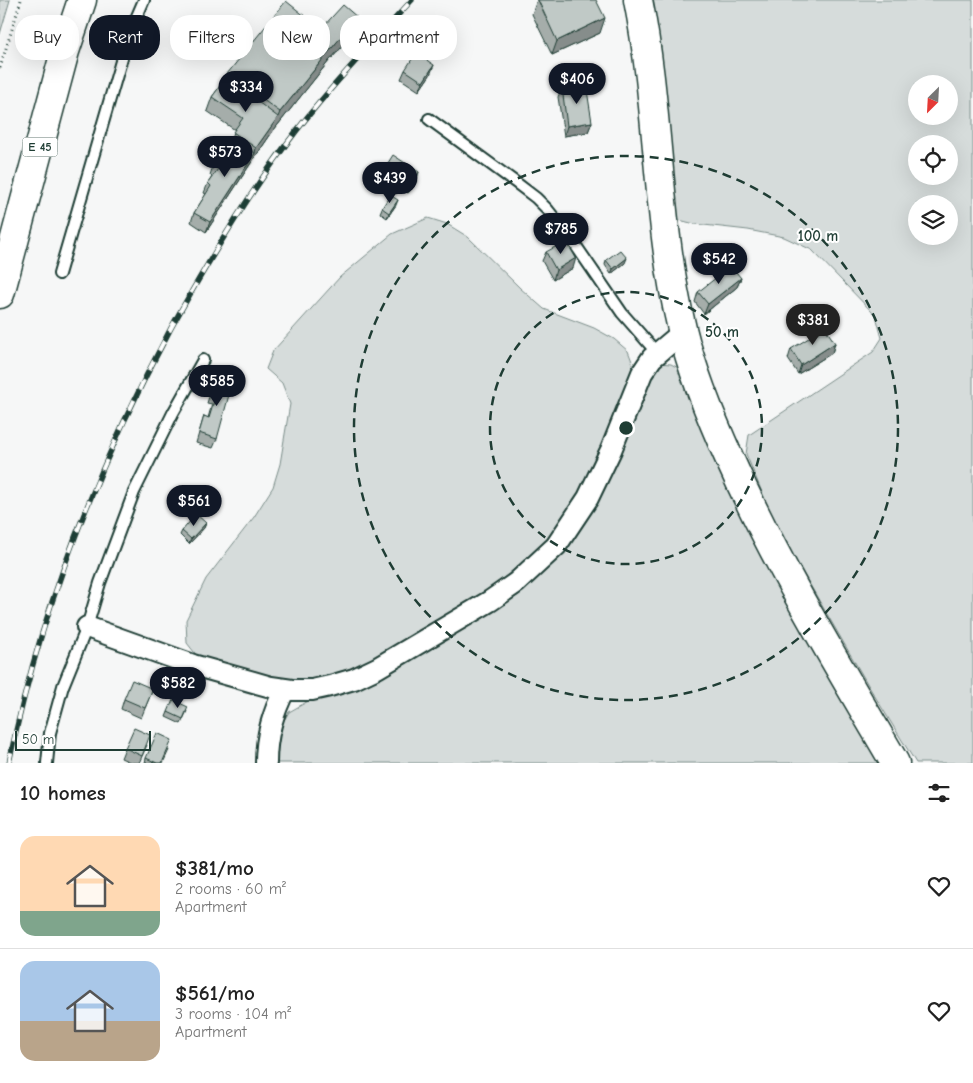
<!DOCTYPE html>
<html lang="en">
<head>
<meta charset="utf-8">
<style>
	body { margin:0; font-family:"Comic Neue",sans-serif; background:#f2f2f2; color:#222; height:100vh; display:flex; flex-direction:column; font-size:19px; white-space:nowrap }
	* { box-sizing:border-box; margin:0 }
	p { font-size:16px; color:#767676 }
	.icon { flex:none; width:28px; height:28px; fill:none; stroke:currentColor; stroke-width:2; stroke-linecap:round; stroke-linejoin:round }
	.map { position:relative; height:763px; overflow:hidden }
	.panel { display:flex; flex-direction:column; background:#fff; flex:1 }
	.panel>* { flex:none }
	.guide { position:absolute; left:15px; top:15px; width:500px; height:45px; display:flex; gap:10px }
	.needle { width:32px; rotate:204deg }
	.fabs { position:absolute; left:908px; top:75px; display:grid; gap:10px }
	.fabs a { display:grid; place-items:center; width:50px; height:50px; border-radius:50%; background:#fff; box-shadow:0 5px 20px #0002; font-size:25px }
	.scale { position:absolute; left:15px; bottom:12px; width:136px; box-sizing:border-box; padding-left:5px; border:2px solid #1f3d34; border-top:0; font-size:14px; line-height:18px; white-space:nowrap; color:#1f3d34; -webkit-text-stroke:4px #fff; paint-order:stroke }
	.price { position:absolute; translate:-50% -42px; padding:0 11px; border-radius:18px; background:#111827; color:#fff; font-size:16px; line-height:32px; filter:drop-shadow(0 1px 2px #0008) }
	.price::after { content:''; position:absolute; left:50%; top:30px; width:15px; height:11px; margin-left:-8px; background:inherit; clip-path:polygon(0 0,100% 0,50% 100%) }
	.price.on { background:#222; color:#fff }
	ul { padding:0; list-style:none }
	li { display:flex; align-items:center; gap:15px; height:125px; padding:0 20px }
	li+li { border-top:1px solid #e0e0e0 }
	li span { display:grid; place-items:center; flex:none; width:140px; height:100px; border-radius:15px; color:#555 }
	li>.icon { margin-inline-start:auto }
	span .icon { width:60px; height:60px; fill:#fffc; stroke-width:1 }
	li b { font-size:21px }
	h2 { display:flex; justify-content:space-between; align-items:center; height:60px; padding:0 20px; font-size:21px }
	.chip { padding:0 18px; border-radius:20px; background:#fff; box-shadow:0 5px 20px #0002; font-size:18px; line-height:45px }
	.chip.on { background:#111827; color:#fff }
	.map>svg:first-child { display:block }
	.green { fill:#d6dcdb; stroke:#7a8c88; fill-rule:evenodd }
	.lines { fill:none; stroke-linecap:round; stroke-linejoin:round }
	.lane-casing { stroke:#1f3d34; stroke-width:14 }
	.street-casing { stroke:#1f3d34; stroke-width:24 }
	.secondary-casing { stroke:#1f3d34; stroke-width:31 }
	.highway-casing { stroke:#1f3d34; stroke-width:31 }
	.path { stroke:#1f3d34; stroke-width:3; stroke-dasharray:1 4; stroke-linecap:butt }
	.lane { stroke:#fff; stroke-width:10 }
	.street { stroke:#fff; stroke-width:20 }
	.secondary { stroke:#fff; stroke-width:28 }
	.highway { stroke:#fff; stroke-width:28 }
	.rail-casing { stroke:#1f3d34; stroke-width:5.5 }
	.rail { stroke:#fff; stroke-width:4; stroke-dasharray:11; stroke-linecap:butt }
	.wall { fill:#a5adaa; stroke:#1f3d34 }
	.shaded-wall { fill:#868d8b; stroke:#1f3d34 }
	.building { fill:#c0c9c6; stroke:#1f3d34 }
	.ring { fill:none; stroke:#1f3d34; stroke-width:2.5; stroke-dasharray:9 6 }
	.labels { text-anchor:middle; stroke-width:4; stroke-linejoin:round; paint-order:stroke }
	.shield { fill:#fff; stroke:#627771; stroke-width:1 }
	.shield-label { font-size:12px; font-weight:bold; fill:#1f3d34 }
	.centre { fill:#1f3d34; stroke:#fff; stroke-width:2.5 }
	.ring-label { font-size:15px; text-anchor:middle; font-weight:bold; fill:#1f3d34; stroke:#fff; stroke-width:4; stroke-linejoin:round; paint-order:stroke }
</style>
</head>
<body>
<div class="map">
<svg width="973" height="763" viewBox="0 0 973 763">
	<rect width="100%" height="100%" fill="#f6f7f7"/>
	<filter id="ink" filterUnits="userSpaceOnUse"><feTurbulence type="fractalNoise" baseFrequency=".02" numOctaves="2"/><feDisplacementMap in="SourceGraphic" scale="10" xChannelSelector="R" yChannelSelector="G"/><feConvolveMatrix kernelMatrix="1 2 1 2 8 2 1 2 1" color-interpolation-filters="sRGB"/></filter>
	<g filter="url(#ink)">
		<path class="green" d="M0,0h10l-10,34z
			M651,0h322v763h-57l-45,-73 -94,-162 -31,-74 3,-19 124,-83 9,-14 -6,-22 -64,-66 -28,-13 -36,-7 -53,-6 -20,-5c-6,-73 -7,-148 -24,-219zM916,84h33v32h-33zM916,144h33v32h-33zM916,204h33v32h-33z
			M428,218l19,6 21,13 52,51 24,21 50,19 20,11 14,12 7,18 -54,121 -33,48 -18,19 -45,35 -110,67 -48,19 -21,4 -19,-1 -89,-24 -11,-14 -1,-23 20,-41 48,-62 19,-30 7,-23 10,-60 -8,-21 -16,-14 7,-18 67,-74 52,-43z
			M658,363l13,1 11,6 197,393h-604l5,-36 9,-15 23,-13 71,-23 136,-81 44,-43 34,-50 23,-48 29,-75z"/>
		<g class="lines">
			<defs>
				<path id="lane" d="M429,119l86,63 21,16 12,12 24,30 50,73 35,40
					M59,274l69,-237 16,-37
					M47,763l3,-30 13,-47 24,-59 13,-44 34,-91 39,-79 30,-53"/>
				<path id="street" d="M87,627l106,38 78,22 21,3h20l18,-4 24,-7 23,-11 113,-67 26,-18 40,-37 32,-48 23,-48 31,-77 10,-15 31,-26
					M266,763c0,-28 7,-50 19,-74"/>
				<path id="secondary" d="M638,0c22,109 18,221 44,329 11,45 29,89 48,131 47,105 107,204 165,303"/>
				<path id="highway" d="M0,294l65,-243 17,-51"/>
			</defs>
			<use href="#lane" class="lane-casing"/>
			<use href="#street" class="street-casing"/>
			<use href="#secondary" class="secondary-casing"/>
			<use href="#highway" class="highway-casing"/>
			<path class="path" d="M0,68l21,-68"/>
			<use href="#lane" class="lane"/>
			<use href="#street" class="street"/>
			<use href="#secondary" class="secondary"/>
			<use href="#highway" class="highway"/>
			<defs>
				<path id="rail" d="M9,763c31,-152 89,-299 162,-435 35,-63 72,-125 114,-182 38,-52 84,-99 127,-146"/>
			</defs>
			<use href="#rail" class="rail-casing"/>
			<use href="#rail" class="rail"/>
		</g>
		<path class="wall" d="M537,0l63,33 -48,22 -20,-41z
			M321,29l31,7 -23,25 -56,70 -22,32 -45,69 -15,-10 3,-9 12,-19 -2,-1 4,-10 4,-6 -2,-2 3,-9 19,-29 3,-7 -28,-19 5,-14 14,-19 1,-4z
			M405,70l25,5 -11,16 -18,-12z
			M562,87l30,35 -4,10 -24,4 -6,-39z
			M386,166l30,16 -8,11 -8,-5 -4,6 -13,-8 3,-7 -4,-3z
			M396,205l-9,13 -7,-5 2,-5z
			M546,252l27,16 -20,12 -11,-19z
			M606,260l19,3 -14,11 -6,-9z
			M741,278l-4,9 -33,27 -9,-12 3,-10z
			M835,343l-3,10 -34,21 -10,-15 3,-10z
			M216,375l1,64 -4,9 -17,-5 8,-27 4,2 4,-14 -5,-1z
			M206,523l-2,5 -15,16 -9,-9 2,-4z
			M153,689l-12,29 -20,-9 3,-10z
			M187,711l-6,13 -15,-7 2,-5z
			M147,745l-8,18h-7l-11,-5 4,-10z
			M169,750l-6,13h-18l1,-5z"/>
		<path class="shaded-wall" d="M358,18l-6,18 -23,25 -56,70 -22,32 -45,69 4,-10 45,-69 1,-5 22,-31 2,-5 56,-69z
			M605,18l-5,15 -48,22 5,-14z
			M434,65l-4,10 -11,16 4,-9z
			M592,122l-4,10 -24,4 3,-10z
			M419,172l-3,10 -8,11 4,-10z
			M404,178l-4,10 -4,6 3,-10z
			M398,200l-2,5 -9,13 2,-5z
			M576,258l-3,10 -20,12 3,-10z
			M627,258l-2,5 -14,11 2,-5z
			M741,278l-4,9 -33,27 4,-10z
			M835,343l-3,10 -34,21 3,-9z
			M206,523l-2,5 -15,16 2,-5z"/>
		<path class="building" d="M538,0h58l9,18 -48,23z
			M286,1l35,28 22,-24 15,13 -22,25 -56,69 -53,-38z
			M416,53l18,12 -11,17 -18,-12z
			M226,78l52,39 -22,31 -23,-16 10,-14 -31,-21z
			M586,84l6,38 -25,4 -5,-39z
			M232,137l23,16 -45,69 -16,-9 17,-27 -3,-3 10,-14 -5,-3z
			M393,155l26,17 -7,11 -8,-5 -5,6 -12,-8 4,-6 -5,-4z
			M390,195l8,5 -9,13 -7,-5z
			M566,241l10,17 -20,12 -10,-18z
			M620,250l7,8 -14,11 -7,-9z
			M731,266l10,12 -33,26 -10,-12z
			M825,328l10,15 -34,22 -10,-16z
			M216,375l17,5 -16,59 -18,-6 5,-17 5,2 7,-23 -6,-2z
			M196,514l10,9 -15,16 -9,-8z
			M132,680l21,9 -8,19 -21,-9z
			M173,700l15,7 -5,12 -15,-7z
			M134,728l16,7 -8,21 -17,-8z
			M157,733l15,7 -10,23h-5l-11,-5z"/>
	</g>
	<g class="ring">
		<circle cx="626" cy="428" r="136"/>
		<circle cx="626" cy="428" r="272"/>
	</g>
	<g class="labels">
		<rect class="shield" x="22.5" y="137.5" width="35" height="19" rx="4"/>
		<g class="shield-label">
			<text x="40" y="151">E 45</text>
		</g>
	</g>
	<circle cx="626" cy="428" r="8" class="centre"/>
	<g class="ring-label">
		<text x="818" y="241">100 m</text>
		<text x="722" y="337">50 m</text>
	</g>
</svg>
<div class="fabs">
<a><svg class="needle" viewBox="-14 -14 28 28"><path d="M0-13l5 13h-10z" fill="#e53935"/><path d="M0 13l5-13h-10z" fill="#767676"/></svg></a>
<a><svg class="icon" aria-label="locate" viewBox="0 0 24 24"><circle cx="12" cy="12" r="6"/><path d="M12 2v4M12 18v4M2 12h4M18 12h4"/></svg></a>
<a><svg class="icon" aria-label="layers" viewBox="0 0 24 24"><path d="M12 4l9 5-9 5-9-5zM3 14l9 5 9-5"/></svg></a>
</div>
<div class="scale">50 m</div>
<b class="price" style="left:577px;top:105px">$406</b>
<b class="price" style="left:246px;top:113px">$334</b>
<b class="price" style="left:225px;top:178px">$573</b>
<b class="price" style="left:390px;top:204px">$439</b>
<b class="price" style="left:561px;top:255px">$785</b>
<b class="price" style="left:719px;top:285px">$542</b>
<b class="price on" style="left:813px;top:346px">$381</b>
<b class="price" style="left:217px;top:407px">$585</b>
<b class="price" style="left:194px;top:527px">$561</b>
<b class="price" style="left:178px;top:709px">$582</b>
<div class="guide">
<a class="chip">Buy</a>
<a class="chip on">Rent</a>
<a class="chip">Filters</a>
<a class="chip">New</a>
<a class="chip">Apartment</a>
</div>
</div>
<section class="panel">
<h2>10 homes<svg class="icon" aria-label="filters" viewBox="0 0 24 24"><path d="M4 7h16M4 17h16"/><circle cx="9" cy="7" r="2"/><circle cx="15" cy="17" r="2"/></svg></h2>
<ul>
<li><span style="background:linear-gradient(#ffd9b3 75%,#7fa58c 0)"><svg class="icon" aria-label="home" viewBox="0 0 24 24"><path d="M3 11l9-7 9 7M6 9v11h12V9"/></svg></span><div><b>$381/mo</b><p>2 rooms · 60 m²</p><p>Apartment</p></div><svg class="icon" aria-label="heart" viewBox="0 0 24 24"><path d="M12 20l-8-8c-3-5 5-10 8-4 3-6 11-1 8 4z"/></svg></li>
<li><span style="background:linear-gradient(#a9c7e8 60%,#b9a48a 0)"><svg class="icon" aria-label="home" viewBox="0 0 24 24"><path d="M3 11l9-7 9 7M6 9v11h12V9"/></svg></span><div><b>$561/mo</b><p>3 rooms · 104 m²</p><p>Apartment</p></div><svg class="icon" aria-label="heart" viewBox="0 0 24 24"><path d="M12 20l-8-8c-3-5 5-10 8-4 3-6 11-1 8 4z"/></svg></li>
</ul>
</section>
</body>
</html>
